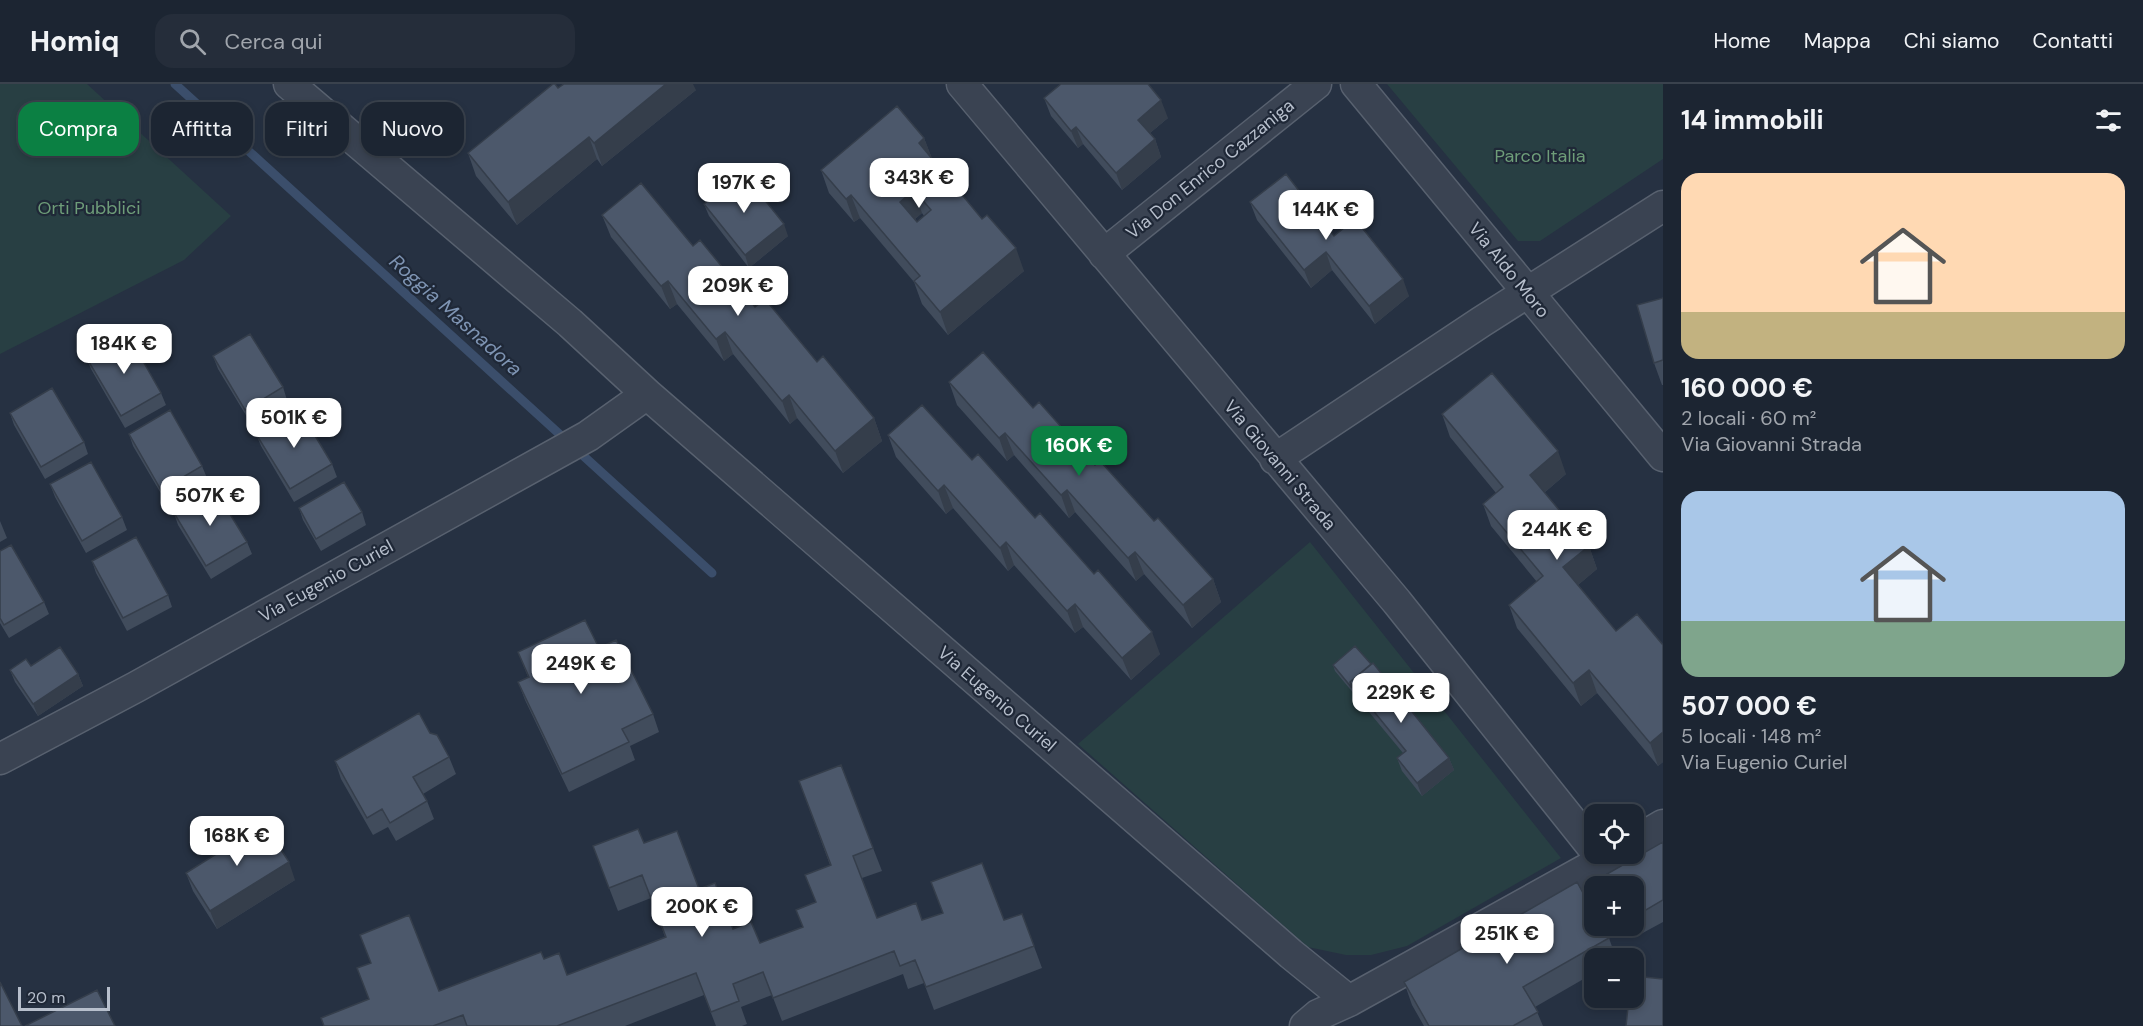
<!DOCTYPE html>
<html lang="it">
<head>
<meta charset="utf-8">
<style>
	body { margin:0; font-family:"DM Sans",sans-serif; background:#252d3a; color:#f1f3f6; height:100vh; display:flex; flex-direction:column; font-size:22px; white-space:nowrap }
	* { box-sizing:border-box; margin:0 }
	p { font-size:20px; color:#a0a5ac }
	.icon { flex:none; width:33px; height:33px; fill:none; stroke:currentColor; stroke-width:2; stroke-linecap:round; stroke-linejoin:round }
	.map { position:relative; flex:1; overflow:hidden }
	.drawer { display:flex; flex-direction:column; background:#1c2532; width:480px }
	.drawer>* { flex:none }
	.hud { position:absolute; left:18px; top:18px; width:570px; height:54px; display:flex; gap:12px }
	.fabs { position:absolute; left:1584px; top:720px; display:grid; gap:12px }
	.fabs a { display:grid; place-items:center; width:60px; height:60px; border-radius:12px; background:#1c2532; box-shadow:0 3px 9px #0003,0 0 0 2px #3a424d; font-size:30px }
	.scale { position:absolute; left:18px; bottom:15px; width:92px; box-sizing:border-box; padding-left:6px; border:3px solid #b7bfcc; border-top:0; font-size:16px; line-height:21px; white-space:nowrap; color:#b7bfcc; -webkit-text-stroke:4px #1f2837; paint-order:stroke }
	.price { position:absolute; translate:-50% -51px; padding:0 14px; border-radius:12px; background:#fff; color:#222; font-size:20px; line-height:39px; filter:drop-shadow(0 2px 3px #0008) }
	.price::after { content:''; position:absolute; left:50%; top:36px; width:18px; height:14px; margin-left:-9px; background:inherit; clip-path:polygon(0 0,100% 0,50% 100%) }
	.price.current { background:#0b8043; color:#fff }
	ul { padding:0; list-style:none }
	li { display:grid; align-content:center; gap:12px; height:318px; padding:0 18px }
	li span { display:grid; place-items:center; height:186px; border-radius:18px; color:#555 }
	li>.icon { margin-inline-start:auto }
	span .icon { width:108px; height:108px; fill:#fffc; stroke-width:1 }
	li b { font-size:26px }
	h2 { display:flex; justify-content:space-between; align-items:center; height:72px; padding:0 18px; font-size:26px }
	.pill { padding:0 21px; border-radius:18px; background:#1c2532; box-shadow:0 3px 9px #0003,0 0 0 2px #3a424d; font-size:21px; line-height:54px }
	.pill.current { background:#0b8043; color:#fff }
	header { display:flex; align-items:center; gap:36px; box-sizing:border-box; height:84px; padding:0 30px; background:#1c2532; border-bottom:2px solid #3a424d }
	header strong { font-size:28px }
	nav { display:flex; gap:33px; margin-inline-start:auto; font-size:21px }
	.search { width:420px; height:54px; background:#252d3a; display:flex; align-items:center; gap:15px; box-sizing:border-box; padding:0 21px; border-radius:18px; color:#a0a5ac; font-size:22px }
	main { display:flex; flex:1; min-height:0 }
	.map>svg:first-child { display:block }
	.green { fill:#283f43 }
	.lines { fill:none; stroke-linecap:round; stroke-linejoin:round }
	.stream { stroke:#3b4e6b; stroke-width:9 }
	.minor-casing { stroke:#58616f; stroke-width:33 }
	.minor { stroke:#3a4352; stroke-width:30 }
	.wall { fill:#414c5c; fill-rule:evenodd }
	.shaded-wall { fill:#353e4b }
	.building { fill:#4c586b; stroke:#353e4b; stroke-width:1.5; fill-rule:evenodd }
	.labels { text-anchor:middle; stroke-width:4.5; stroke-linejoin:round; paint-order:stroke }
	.park-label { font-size:18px; fill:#6e9d79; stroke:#1f2837 }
	.street-label { font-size:18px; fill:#b7bfcc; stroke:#1f2837 }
	.water-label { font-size:20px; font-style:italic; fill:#7e94b3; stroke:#1f2837 }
</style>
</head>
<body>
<header>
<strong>Homiq</strong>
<div class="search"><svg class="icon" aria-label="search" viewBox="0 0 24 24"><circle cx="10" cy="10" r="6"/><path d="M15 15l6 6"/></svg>Cerca qui</div>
<nav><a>Home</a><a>Mappa</a><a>Chi siamo</a><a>Contatti</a></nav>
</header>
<main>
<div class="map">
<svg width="1663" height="942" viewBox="0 0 1663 942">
	<rect width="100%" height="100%" fill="#263142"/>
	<path class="green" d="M0,0h87l144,132 -47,44 -184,94z
		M1387,0h276v75l-123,82h-22z
		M1310,458l251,316 -154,88 -36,9h-25l-38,-8 -230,-203z"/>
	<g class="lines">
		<path class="stream" d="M175,0l537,489"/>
		<defs>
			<path id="minor" d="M289,0l281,239 77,71
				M962,0l435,518 197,247
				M1356,0l307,372
				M1104,170l212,-170
				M1275,375l206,-137 182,-116
				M0,675l136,-72 452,-251 59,-42 644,560 58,47
				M1634,758l29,-17
				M1305,942l13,-11 31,-14 265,-147"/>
		</defs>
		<use href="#minor" class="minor-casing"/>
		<use href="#minor" class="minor"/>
	</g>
	<path class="wall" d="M558,4l138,2 -94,76 -5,-7 -80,66 -41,-49 -8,-23z
		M1044,14l124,20 -18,15 5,6 6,18 -39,33 -39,-46 -5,4 -27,-32z
		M924,54l8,21 92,112 -76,64 -26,-31 -8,-22 -54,-64 -6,4 -25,-29 -8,-23zM922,129l2,3 -7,6 -2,-3z
		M1250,118l84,34 75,60 -34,28 -43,-54 -21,18 -54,-68z
		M704,120l84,32 -39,32 -40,-52z
		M602,131l91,31 62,61 62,55 57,56 8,23 -39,32 -46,-55 -7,6 -57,-70 -9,7 -47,-57 -7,5 -59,-72z
		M1663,214v87h-1l-8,-22z
		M213,272l70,31 4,13 -37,22 -32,-53z
		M86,273l75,36 5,12 -41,23 -34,-59z
		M949,298l84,26 121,113 59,58 8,23 -29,26 -48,-54 -8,7 -61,-69 -6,6 -55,-63 -7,6 -50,-56z
		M10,329l74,29 4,12 -43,25 -31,-54z
		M1442,330l124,60 -22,19 45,53 8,23 -19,16 38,46 47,14v117l-5,4 -61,-73 -16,13 -64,-78 -8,-23 28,-23 -46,-56 -8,-22 13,-11 -46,-56z
		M129,350l73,32 5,12 -41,24 -33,-56z
		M256,350l76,30 5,13 -43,25 -33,-56z
		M888,351l84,25 63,58 125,136 -29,26 -48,-53 -8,6 -61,-68 -6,6 -55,-63 -7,6 -50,-57z
		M50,400l72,33 5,13 -41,23 -31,-56z
		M299,424l63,4 4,13 -45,26 -18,-31z
		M174,429l73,29 5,12 -41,25 -33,-54z
		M0,437l7,17 -7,4z
		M0,467l44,51 5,12 -40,24 -9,-15z
		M92,477l76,34 4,12 -45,24 -31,-58z
		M599,564l54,66 6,18 -29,14 5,14 -66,32 -44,-92 -7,-18 10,-5 -10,-25z
		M1333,581l116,93 5,12 -32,26 -20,-25 -5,-13 6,-5 -68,-82z
		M31,582l47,8 5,12 -45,30 -23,-34 -5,-12z
		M430,649l19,24 7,17 -33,20 4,7 7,18 -38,22 -8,-14 -15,8 -32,-56 -6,-18z
		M799,697l74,67 9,23 -20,7 15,40 45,2h82l18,-6 20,54 -108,42 -10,-27 -16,6 -5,-15 -121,47 -10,-26 -31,12 6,17 -5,2h-26l-12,-31 -79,31h-301l220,-67 23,16 98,-38 -14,-39 -33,13 -25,-65 51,-3 55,46 34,40 27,14 42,-16 13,-24 15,-38z
		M1663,758v80l-24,13 -6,-9 1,-40h-22l-5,-12z
		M186,789l109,7 -78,49 -24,-38z
		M1609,854l7,20h-22v15l-59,34 8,19h-119l-12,-21 -8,-23z"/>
	<path class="shaded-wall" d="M666,0h27l3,6 -94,76 -8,-23z
		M1161,16l7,18 -23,19 -7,-17z
		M1076,43l7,17 -5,4 -7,-17z
		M589,53l8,22 -80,66 -9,-23z
		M924,54l9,23 -14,-18z
		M1155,55l6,18 -39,33 -6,-17z
		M914,106l8,23 -14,12 -8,-23z
		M851,111l9,23 -6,4 -8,-23z
		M784,140l4,12 -39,32 -4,-13z
		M1016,164l8,23 -76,64 -8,-23z
		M1326,168l6,18 -21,18 -7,-18z
		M1403,195l6,17 -34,28 -6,-18z
		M668,197l9,23 -7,5 -9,-23z
		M725,248l8,22 -9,7 -8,-22z
		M789,311l8,23 -7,6 -8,-23z
		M874,334l8,23 -39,32 -8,-22z
		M1005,349l9,22 -7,6 -8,-23z
		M1558,367l8,23 -28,24 -8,-23z
		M944,401l9,23 -7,6 -8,-23z
		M1067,406l8,22 -6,6 -8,-23z
		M1006,458l8,23 -6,6 -8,-23z
		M1589,462l8,23 -25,21 -9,-23z
		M1135,468l9,22 -8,7 -8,-23z
		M1213,495l8,23 -29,26 -9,-23z
		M1075,520l8,23 -8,6 -8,-22z
		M1152,548l8,22 -29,26 -9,-22z
		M1589,586l8,23 -16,13 -8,-23z
		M78,590l5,12 -45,30 -5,-12z
		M1663,648v30l-5,4 -8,-23z
		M1449,674l5,12 -32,26 -5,-13z
		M289,778l6,18 -78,49 -7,-18z"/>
	<path class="building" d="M553,0h2l3,4 6,-4h102l-72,59 -5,-6 -81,65 -40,-49z
		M1061,0h87l13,16 -23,20 17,19 -39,34 -40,-46 -5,4 -27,-33z
		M897,22l27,32 -5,5 63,76 5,-4 29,33 -76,64 -26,-31 6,-5 -69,-81 -5,4 -25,-29zM914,106l17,20 -14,12 -17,-20z
		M743,89l41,51 -39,31 -41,-51z
		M1286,90l48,62 21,-17 48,60 -34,27 -43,-54 -22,18 -54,-68z
		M641,99l52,63 7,-6 55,67 10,-8 52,63 6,-6 51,62 -39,33 -46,-56 -7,6 -57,-69 -9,7 -48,-58 -7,5 -59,-71z
		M1663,214v62l-9,3 -17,-58z
		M127,249l34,60 -40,23 -35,-59z
		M250,250l33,53 -38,23 -32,-54z
		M983,268l50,56 6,-6 56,63 5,-4 54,60 4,-3 55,61 -30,26 -48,-53 -7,6 -61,-68 -6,5 -56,-62 -6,5 -50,-56z
		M1492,289l66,78 -28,24 59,71 -26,21 53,64 21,-17 26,31v87l-13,11 -61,-73 -16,13 -64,-78 34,-29 -60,-72 20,-17 -61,-73z
		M52,304l32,54 -43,25 -31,-54z
		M922,321l50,55 6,-6 57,64 5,-5 54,61 4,-4 54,62 -30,26 -47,-54 -8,7 -61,-69 -6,6 -56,-63 -6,6 -50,-56z
		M299,325l33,55 -42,25 -34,-55z
		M170,326l32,56 -41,24 -32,-56z
		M91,378l31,55 -40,24 -32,-57z
		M344,398l18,30 -46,27 -17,-31z
		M214,404l33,54 -41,24 -32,-53z
		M136,453l32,58 -45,23 -31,-57z
		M11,461l33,57 -40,23 -4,-7v-67z
		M585,536l14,28 17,-8 37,74 -31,15 7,13 -67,32 -44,-92 11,-5 -11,-25z
		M1355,562l16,18 -21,18 2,6 -19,-23z
		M60,563l18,27 -45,30 -23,-34 16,-11 5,7z
		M1373,579l76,95 -32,25 -20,-25 9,-7 -56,-69z
		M419,629l11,20 7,2 12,22 -36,20 14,24 -37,22 -8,-14 -15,9 -32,-57z
		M841,681l32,83 -20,8 24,62 39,-15 6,17 21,-7 -12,-31 51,-19 22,57 18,-6 12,32 -108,41 -11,-27 -15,6 -6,-15 -121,47 -10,-26 -30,12 6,17 -28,11 -15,-39 -139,53h-90l-4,-11 -30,11h-109l-3,-8 48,-19 -12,-31 14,-5 -11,-28 49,-20 30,76 102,-39 3,7 15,-6 8,22 99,-38 -24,-62 -33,13 -16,-42 45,-17 6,14 33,-12 22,58 16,-6 18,46 18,-7 9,21 43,-16 -7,-17 20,-8 -11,-27 26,-10 -32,-84z
		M264,740l25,38 -79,49 -24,-38z
		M1663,758v58l-29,17v-31h-20l-7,-12z
		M1577,798l17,31v13h8l7,12 -86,49 15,25 -25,14h-84l-25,-44z
		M1634,892l29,3v47h-37l3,-28h5z
		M0,898l22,44h-22z
		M97,906l18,36h-90z"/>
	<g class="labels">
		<g class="park-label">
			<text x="1540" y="78">Parco Italia</text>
			<text x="89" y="130">Orti Pubblici</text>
		</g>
		<g class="street-label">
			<text transform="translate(1210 85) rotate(-39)" y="6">Via Don Enrico Cazzaniga</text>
			<text transform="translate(1509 186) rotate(51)" y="6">Via Aldo Moro</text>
			<text transform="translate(1280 381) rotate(50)" y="6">Via Giovanni Strada</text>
			<text transform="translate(326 497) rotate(-29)" y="6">Via Eugenio Curiel</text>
			<text transform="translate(997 615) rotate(41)" y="6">Via Eugenio Curiel</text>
		</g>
		<g class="water-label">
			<text transform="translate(456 231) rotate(42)" y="7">Roggia Masnadora</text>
		</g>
	</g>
</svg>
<div class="fabs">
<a><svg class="icon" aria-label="locate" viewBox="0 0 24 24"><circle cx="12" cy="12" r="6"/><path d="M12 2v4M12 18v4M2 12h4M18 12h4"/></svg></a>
<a>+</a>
<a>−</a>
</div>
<div class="scale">20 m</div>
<b class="price" style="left:919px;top:125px">343K €</b>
<b class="price" style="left:744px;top:130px">197K €</b>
<b class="price" style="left:1326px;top:157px">144K €</b>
<b class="price" style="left:738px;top:233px">209K €</b>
<b class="price" style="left:124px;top:291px">184K €</b>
<b class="price" style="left:294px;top:365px">501K €</b>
<b class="price current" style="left:1079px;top:393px">160K €</b>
<b class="price" style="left:210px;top:443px">507K €</b>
<b class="price" style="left:1557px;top:477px">244K €</b>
<b class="price" style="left:581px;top:611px">249K €</b>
<b class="price" style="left:1401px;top:640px">229K €</b>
<b class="price" style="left:237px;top:783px">168K €</b>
<b class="price" style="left:702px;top:854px">200K €</b>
<b class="price" style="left:1507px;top:881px">251K €</b>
<div class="hud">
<a class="pill current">Compra</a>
<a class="pill">Affitta</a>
<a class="pill">Filtri</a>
<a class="pill">Nuovo</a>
</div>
</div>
<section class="drawer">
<h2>14 immobili<svg class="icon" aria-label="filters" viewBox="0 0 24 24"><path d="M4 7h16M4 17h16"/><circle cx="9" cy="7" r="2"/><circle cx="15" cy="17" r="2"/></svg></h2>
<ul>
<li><span style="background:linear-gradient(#ffd9b3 75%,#c2b280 0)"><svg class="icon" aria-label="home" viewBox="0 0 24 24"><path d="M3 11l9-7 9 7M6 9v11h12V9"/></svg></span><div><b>160 000 €</b><p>2 locali · 60 m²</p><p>Via Giovanni Strada</p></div></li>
<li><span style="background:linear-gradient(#a9c7e8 70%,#7fa58c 0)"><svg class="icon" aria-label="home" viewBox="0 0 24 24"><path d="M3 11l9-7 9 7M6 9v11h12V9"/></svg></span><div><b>507 000 €</b><p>5 locali · 148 m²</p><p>Via Eugenio Curiel</p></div></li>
</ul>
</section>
</main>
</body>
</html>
